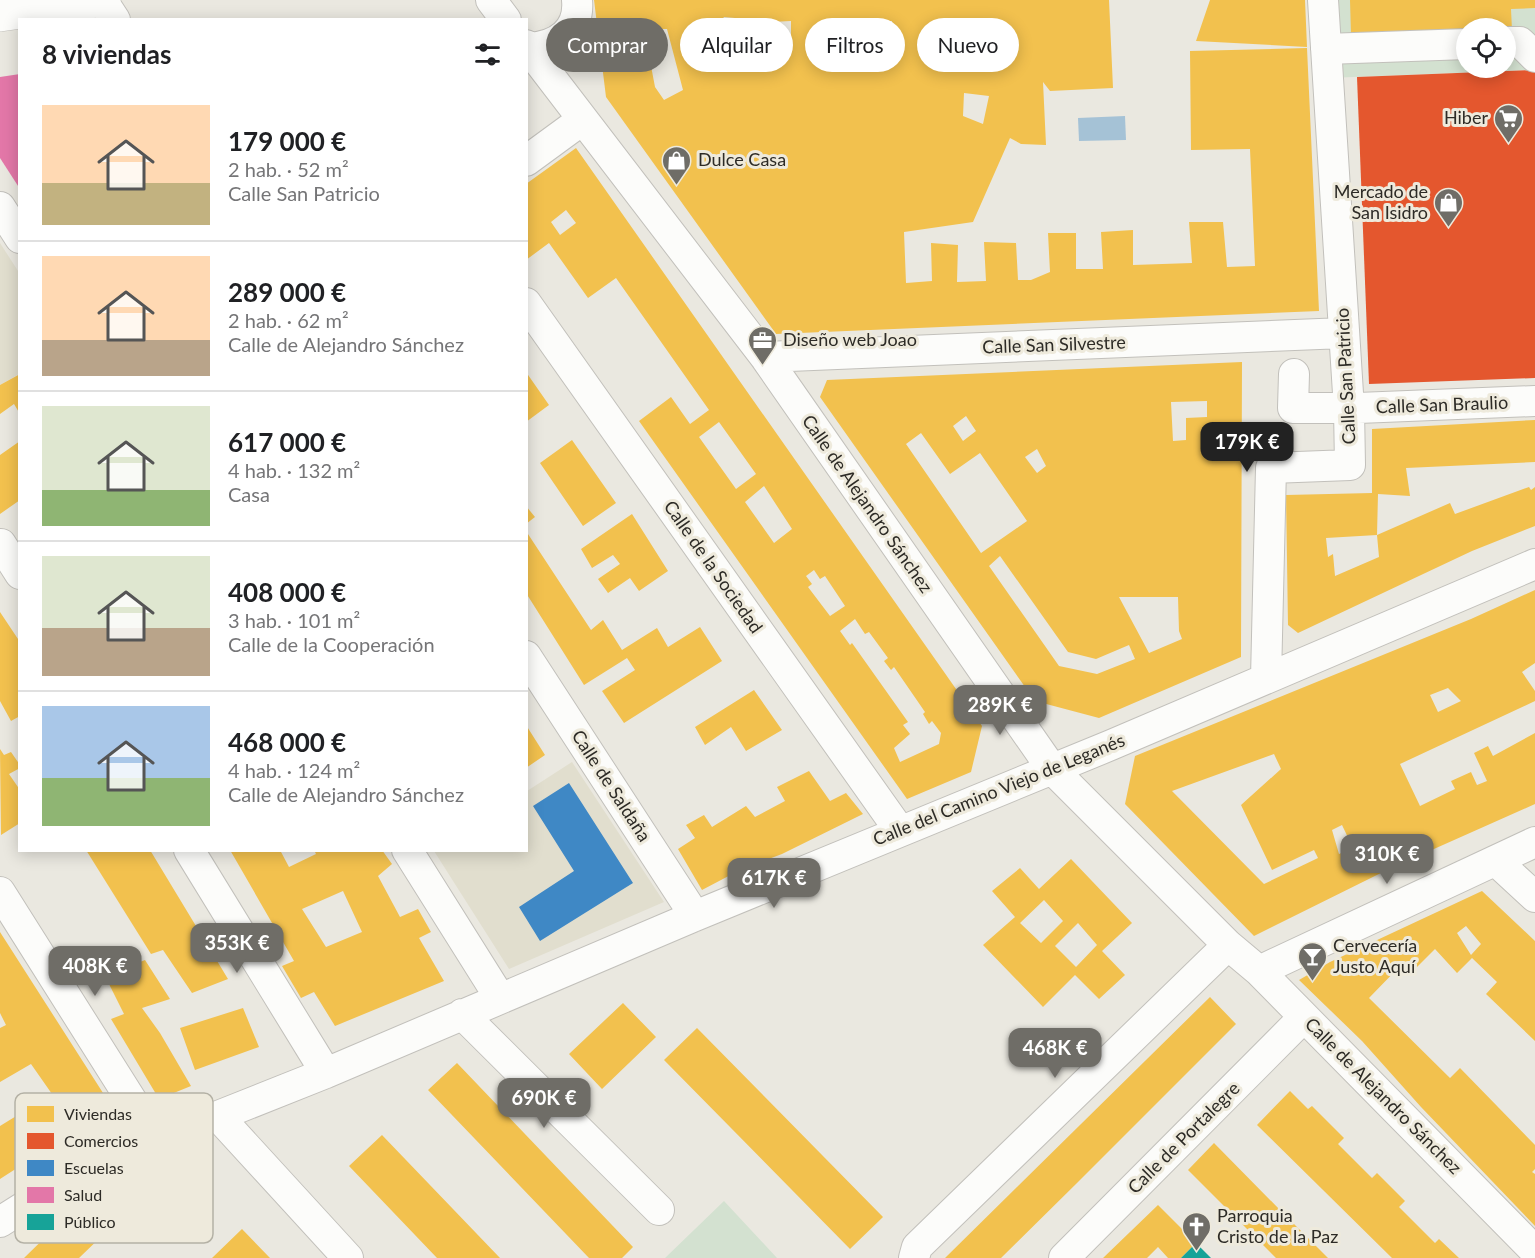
<!DOCTYPE html>
<html lang="es">
<head>
<meta charset="utf-8">
<style>
	body { margin:0; font-family:Lato,sans-serif; background:#f6f6f6; color:#202124; height:100vh; display:flex; flex-direction:column; font-size:22px; white-space:nowrap }
	* { box-sizing:border-box; margin:0 }
	p { font-size:20px; color:#757577 }
	.icon { flex:none; width:33px; height:33px; fill:none; stroke:currentColor; stroke-width:2; stroke-linecap:round; stroke-linejoin:round }
	.map { position:relative; flex:1; overflow:hidden }
	.sheet { position:absolute; left:18px; top:18px; width:510px; height:834px; display:flex; flex-direction:column; background:#fff; border-radius:0px; box-shadow:0 3px 15px #0003 }
	.sheet>* { flex:none }
	.top-card { position:absolute; left:546px; top:18px; width:570px; height:54px; display:flex; gap:12px }
	.tools { position:absolute; left:1456px; top:18px; display:grid; gap:12px }
	.tools a { display:grid; place-items:center; width:60px; height:60px; border-radius:50%; background:#fff; box-shadow:0 3px 15px #0003; font-size:30px }
	.price { position:absolute; translate:-50% -51px; padding:0 14px; border-radius:12px; background:#6f6d67; color:#fff; font-size:20px; line-height:39px; filter:drop-shadow(0 2px 3px #0008) }
	.price::after { content:''; position:absolute; left:50%; top:36px; width:18px; height:14px; margin-left:-9px; background:inherit; clip-path:polygon(0 0,100% 0,50% 100%) }
	.price.active { background:#222; color:#fff }
	ul { padding:0; list-style:none }
	li { display:flex; align-items:center; gap:18px; height:150px; padding:0 24px }
	li+li { border-top:2px solid #e0e0e0 }
	li span { display:grid; place-items:center; flex:none; width:168px; height:120px; border-radius:0px; color:#555 }
	li>.icon { margin-inline-start:auto }
	span .icon { width:72px; height:72px; fill:#fffc; stroke-width:1 }
	li b { font-size:26px }
	h2 { display:flex; justify-content:space-between; align-items:center; height:72px; padding:0 24px; font-size:26px }
	.tag { padding:0 21px; border-radius:27px; background:#fff; box-shadow:0 3px 15px #0003; font-size:21px; line-height:54px }
	.tag.active { background:#6f6d67; color:#fff }
	.map>svg:first-child { display:block }
	.built { fill:#e1dece }
	.green { fill:#d3e1d0; fill-rule:evenodd }
	.water { fill:#a5c2d6 }
	.homes { fill:#f2c14e; fill-rule:evenodd }
	.shops { fill:#e4572e }
	.schools { fill:#3f88c5 }
	.health { fill:#e377a8 }
	.public { fill:#17a398 }
	.lines { fill:none; stroke-linecap:round; stroke-linejoin:round }
	.minor-casing { stroke:#c2c0bb; stroke-width:32 }
	.major-casing { stroke:#c2c0bb; stroke-width:34 }
	.minor { stroke:#fcfcfa; stroke-width:30 }
	.major { stroke:#fcfcfa; stroke-width:33 }
	.labels { text-anchor:middle; stroke-width:6; stroke-linejoin:round; paint-order:stroke }
	.poi-label { font-size:18px; fill:#2d2b26; stroke:#eeeadc; text-anchor:start }
	.street-label { font-size:18px; fill:#2d2b26; stroke:#eeeadc }
	.key { fill:#eeeadc; stroke:#b4b1a5; stroke-width:1.5 }
	.key-label { font-size:16px; fill:#2d2b26 }
</style>
</head>
<body>
<div class="map">
<svg width="1535" height="1258" viewBox="0 0 1535 1258">
	<rect width="100%" height="100%" fill="#eae8e0"/>
	<path class="built" d="M0,243l20,31 -1,100 -19,11z
		M572,762l92,140 -155,67 -75,-118 92,-1 1,-59z"/>
	<path class="green" d="M1323,0h212v70l-207,8zM1467,28h39v40h-39z
		M724,1201l53,57h-112z"/>
	<path class="water" d="M1125,116l1,24 -47,1 -1,-23z"/>
	<path class="homes" d="M594,0h515l4,88 -63,3 -7,-9 3,63 -25,-1 -11,-6 -37,84 -69,10 2,51 26,-2 -1,-38 27,2 -1,37 29,-1 -2,-39 32,1 2,37h13l19,-8 -2,-39h28v36h27l-2,-37 32,-2v35l59,-2 -3,-41h34l4,45 28,-1 -5,-117 -59,1 -1,-99 117,-3 12,263 -543,23 -170,-237zM724,17l11,1 1,9 -7,10 -12,-11zM791,21v26l-22,-8 2,-17zM831,21h61v8l-26,5 1,23 -36,-16zM644,29h23l16,61 -19,10 -9,-13zM964,93l25,3 -6,28 -20,-8z
		M1210,0h95l2,47 -111,-6z
		M1350,0h185v8l-24,1 1,21 -6,-2h-39v4l-116,3z
		M576,148l406,578 -11,46 -64,27 -268,-378 32,-24 19,27 19,-14 -93,-132 -28,20 -39,-55 -23,17v-76zM566,210l10,13 -16,12 -9,-13zM719,422l37,52 -20,15 -37,-52zM764,486l28,43 -18,14 -29,-41zM814,570l6,9 5,-3 20,30 -15,10 -22,-29 4,-3 -6,-8zM855,619l10,15 4,-2 19,26 -4,3 7,9 3,-3 31,45 -2,2 6,10 3,-3 9,12 -2,11 -39,18 -6,-14 16,-14 -7,-9 5,-3 -56,-79 -2,2 -10,-14z
		M1242,362l-1,295 -142,61 -64,-17 -215,-304 7,-17zM1207,401v16l-21,1v22l-13,1 -2,-39zM966,416l10,15 -13,10 -10,-15zM921,433l29,41 30,-21 47,68 -46,32 -75,-109zM1037,449l9,17 -9,7 -12,-16zM1000,556l68,96 28,7 33,-14 6,14 -38,15 -38,-8 -70,-100zM1119,597h59l1,34 3,8 -33,14z
		M526,372l23,33 -23,17z
		M20,374v40l-6,-10 -14,10v-29z
		M1535,420v42l-129,6 4,28 -32,-2 -1,41 73,-32 5,11 74,-27 2,3 4,-3v39l-63,25 -174,82 -10,-8 -2,-130 86,-2v-64zM1377,535l2,22 -44,19 -2,-22 -5,3 -2,-19z
		M572,440l44,63 -33,23 -43,-63z
		M20,441v59l-20,14v-59z
		M526,506l9,11 -9,7z
		M632,514l36,57 -29,20 -9,-13 -22,15 -10,-14 22,-15 -7,-9 -21,13 -11,-19z
		M526,531l65,99 12,-10 19,30 35,-22 11,19 32,-20 22,34 -98,62 -22,-32 33,-21 -8,-12 -43,27 -58,-92z
		M1535,590v73l-13,9 13,19v10l-135,63 20,42 35,-17 -4,-8 20,-9 6,13 10,-4 -13,-28 14,-7 5,10 42,-23v71l-146,65 -135,67 -129,-132 10,-48 336,-137zM1448,688l13,13 -23,11 -8,-17zM1274,754l7,15 -40,36 31,65 42,-20 4,8 -54,26 -92,-93zM1342,825l11,23 -14,6 -7,-24z
		M0,612l20,30v74l-9,5 -11,-20z
		M754,690l28,40 -36,21 -15,-24 -26,18 -10,-18z
		M526,725l19,30 -19,13z
		M0,749l4,6 7,-3 9,13v3l-11,6 11,16v33l-19,12z
		M809,771l21,30 16,-8 17,21 -81,40 -42,16 -38,20 -24,-41 17,-11 -9,-13 18,-10 8,12 34,-21 9,11 30,-16 -8,-14z
		M86,850h64l78,129 -36,14 -29,-43 -12,4z
		M230,850h50l9,17 27,-13 -2,-4h68l10,14 -14,12 22,41 18,-8 13,23 -12,6 25,43 -109,45 -21,-34 -13,6 -19,-32 12,-5zM343,891l19,41 -36,15 -24,-38z
		M1071,859l61,64 -30,28 23,24 -26,24 -24,-24 -32,32 -60,-62 32,-28 -23,-26 28,-23 19,21zM1044,900l19,21 -22,22 -21,-20zM1078,923l19,22 -21,22 -21,-21z
		M1482,891l53,50v100l-49,-47 11,-12 -25,-24 -15,15 -22,-24 -23,23 -10,-8 -33,34 81,80 10,-10 75,77v24l-3,3 3,2v52l-114,-119 -59,-66 -63,-61 31,-18zM1466,926l15,18 -10,11 -14,-22z
		M0,932l112,175 -112,72v-53l52,-32 -21,-30 -31,18v-54l6,-3 -6,-12z
		M145,960l25,39 -28,9 18,25 31,53 -32,13 -48,-80 13,-5 -19,-38z
		M1210,997l26,27 -159,159 -76,75h-56z
		M623,1003l33,34 -54,52 -33,-35z
		M243,1008l16,39 -64,23 -15,-42z
		M697,1028l186,189 -33,32 -186,-189z
		M457,1063l176,184 -11,11h-33l-161,-168z
		M1290,1091l18,18 4,-3 32,32 -6,6 34,34 5,-5 28,28 -6,6 36,36 4,-4 20,19h-67l-135,-133z
		M382,1135l118,123h-63l-88,-92z
		M1214,1143l66,67 48,48h-52l-88,-88z
		M108,1176l27,28 -56,54h-55z
		M1158,1205l38,38 -15,15h-13l-10,-11 -11,11h-44z
		M242,1229l28,29h-58z"/>
	<path class="shops" d="M1535,70v308l-166,6 -12,-307z"/>
	<path class="schools" d="M569,783l64,100 -93,58 -21,-34 55,-36 -41,-65z"/>
	<path class="health" d="M20,74v115l-20,-31v-81z"/>
	<path class="public" d="M1196,1243l15,15h-30z"/>
	<g class="lines">
		<defs>
			<path id="minor" d="M102,0l13,20
				M491,0l15,20
				M1506,42h14l15,15
				M526,45l239,312 287,412 176,176 31,26 276,280
				M529,48c28,-2 51,-17 48,-48
				M1326,49l141,-5
				M526,161l56,-41
				M0,207l20,31
				M526,303l374,528
				M765,357l579,-24
				M1294,374l-1,34h65l177,-7
				M1,544l19,30
				M526,656l169,260
				M1266,678l5,-210 79,-3 -1,-56 -26,-409
				M189,850l137,223
				M407,850l93,148
				M1496,861l39,36
				M0,892l149,236
				M1259,971l276,-129
				M462,1014l197,196
				M218,1116l130,142
				M0,1222l149,-94 69,-12 108,-43 369,-157 416,-171 424,-181
				M914,1258l3,-11 311,-302
				M1064,1258l240,-241"/>
			<path id="major" d="M0,15l104,-15"/>
		</defs>
		<use href="#minor" class="minor-casing"/>
		<use href="#major" class="major-casing"/>
		<use href="#minor" class="minor"/>
		<use href="#major" class="major"/>
	</g>
	<defs>
		<symbol id="supermarket-pin" viewBox="-11 -11 22 30"><path d="M0 17L-7.5 6A9.5 9.5 0 1 1 7.5 6Z" fill="#6f6d67" stroke="#eeeadc"/><path d="M-6-5.5h2.5l.6 2H6L4.5 2H-2.5L-4.4-4H-6ZM-1.5 3.2a1.3 1.3 0 1 0 .1 0ZM3 3.2a1.3 1.3 0 1 0 .1 0Z" fill="#fff"/></symbol>
		<symbol id="shop-pin" viewBox="-11 -11 22 30"><path d="M0 17L-7.5 6A9.5 9.5 0 1 1 7.5 6Z" fill="#6f6d67" stroke="#eeeadc"/><path d="M-5-2.5h2.3a2.7 3.5 0 0 1 5.4 0H5L5.5 6h-11ZM-1.5-2.5h3a1.5 2.3 0 0 0-3 0Z" fill="#fff"/></symbol>
		<symbol id="office-pin" viewBox="-11 -11 22 30"><path d="M0 17L-7.5 6A9.5 9.5 0 1 1 7.5 6Z" fill="#6f6d67" stroke="#eeeadc"/><path d="M-6-3h4V-5.5h4V-3h4V5H-6ZM-1-4.5V-3h2v-1.5ZM-6 0V1H6V0Z" fill="#fff"/></symbol>
		<symbol id="bar-pin" viewBox="-11 -11 22 30"><path d="M0 17L-7.5 6A9.5 9.5 0 1 1 7.5 6Z" fill="#6f6d67" stroke="#eeeadc"/><path d="M-6-5H6L.8 .8V4.5H3.5V6h-7V4.5H-.8V.8Z" fill="#fff"/></symbol>
		<symbol id="church-pin" viewBox="-11 -11 22 30"><path d="M0 17L-7.5 6A9.5 9.5 0 1 1 7.5 6Z" fill="#6f6d67" stroke="#eeeadc"/><path d="M-1.2-6h2.4v3.5h3.3v2.4h-3.3V6h-2.4V-.1h-3.3v-2.4h3.3Z" fill="#fff"/></symbol>
	</defs>
	<g fill-rule="evenodd">
		<use href="#supermarket-pin" x="1492" y="102" width="33" height="45"/>
		<use href="#shop-pin" x="660" y="144" width="33" height="45"/>
		<use href="#shop-pin" x="1432" y="186" width="33" height="45"/>
		<use href="#office-pin" x="746" y="324" width="33" height="45"/>
		<use href="#bar-pin" x="1296" y="940" width="33" height="45"/>
		<use href="#church-pin" x="1180" y="1210" width="33" height="45"/>
	</g>
	<g class="labels">
		<g class="poi-label">
			<text x="1488" y="124" text-anchor="end">Hiber</text>
			<text x="698" y="166">Dulce Casa</text>
			<text x="1428" y="198" text-anchor="end">Mercado de<tspan x="1428" dy="21">San Isidro</tspan></text>
			<text x="783" y="346">Diseño web Joao</text>
			<text x="1333" y="952">Cervecería<tspan x="1333" dy="21">Justo Aquí</tspan></text>
			<text x="1217" y="1222">Parroquia<tspan x="1217" dy="21">Cristo de la Paz</tspan></text>
		</g>
		<g class="street-label">
			<text transform="translate(1054 345) rotate(-2)" y="6">Calle San Silvestre</text>
			<text transform="translate(1346 376) rotate(-93)" y="6">Calle San Patricio</text>
			<text transform="translate(1442 405) rotate(-2)" y="6">Calle San Braulio</text>
			<text transform="translate(867 504) rotate(55)" y="6">Calle de Alejandro Sánchez</text>
			<text transform="translate(713 567) rotate(55)" y="6">Calle de la Sociedad</text>
			<text transform="translate(611 786) rotate(57)" y="6">Calle de Saldaña</text>
			<text transform="translate(999 790) rotate(-22)" y="6">Calle del Camino Viejo de Leganés</text>
			<text transform="translate(1383 1096) rotate(45)" y="6">Calle de Alejandro Sánchez</text>
			<text transform="translate(1184 1138) rotate(-45)" y="6">Calle de Portalegre</text>
		</g>
	</g>
	<rect x="15" y="1093" width="198" height="150" rx="9" class="key"/>
	<rect x="27" y="1106" width="27" height="16" fill="#f2c14e"/>
	<rect x="27" y="1133" width="27" height="16" fill="#e4572e"/>
	<rect x="27" y="1160" width="27" height="16" fill="#3f88c5"/>
	<rect x="27" y="1187" width="27" height="16" fill="#e377a8"/>
	<rect x="27" y="1214" width="27" height="16" fill="#17a398"/>
	<g class="key-label">
		<text x="64" y="1120">Viviendas</text>
		<text x="64" y="1147">Comercios</text>
		<text x="64" y="1174">Escuelas</text>
		<text x="64" y="1201">Salud</text>
		<text x="64" y="1228">Público</text>
	</g>
</svg>
<div class="tools">
<a><svg class="icon" aria-label="locate" viewBox="0 0 24 24"><circle cx="12" cy="12" r="6"/><path d="M12 2v4M12 18v4M2 12h4M18 12h4"/></svg></a>
</div>
<b class="price active" style="left:1247px;top:473px">179K €</b>
<b class="price" style="left:1000px;top:736px">289K €</b>
<b class="price" style="left:1387px;top:885px">310K €</b>
<b class="price" style="left:774px;top:909px">617K €</b>
<b class="price" style="left:237px;top:974px">353K €</b>
<b class="price" style="left:95px;top:997px">408K €</b>
<b class="price" style="left:1055px;top:1079px">468K €</b>
<b class="price" style="left:544px;top:1129px">690K €</b>
<div class="top-card">
<a class="tag active">Comprar</a>
<a class="tag">Alquilar</a>
<a class="tag">Filtros</a>
<a class="tag">Nuevo</a>
</div>
<section class="sheet">
<h2>8 viviendas<svg class="icon" aria-label="filters" viewBox="0 0 24 24"><path d="M4 7h16M4 17h16"/><circle cx="9" cy="7" r="2"/><circle cx="15" cy="17" r="2"/></svg></h2>
<ul>
<li><span style="background:linear-gradient(#ffd9b3 65%,#c2b280 0)"><svg class="icon" aria-label="home" viewBox="0 0 24 24"><path d="M3 11l9-7 9 7M6 9v11h12V9"/></svg></span><div><b>179 000 €</b><p>2 hab. · 52 m²</p><p>Calle San Patricio</p></div></li>
<li><span style="background:linear-gradient(#ffd9b3 70%,#b9a48a 0)"><svg class="icon" aria-label="home" viewBox="0 0 24 24"><path d="M3 11l9-7 9 7M6 9v11h12V9"/></svg></span><div><b>289 000 €</b><p>2 hab. · 62 m²</p><p>Calle de Alejandro Sánchez</p></div></li>
<li><span style="background:linear-gradient(#dfe7d0 70%,#8fb573 0)"><svg class="icon" aria-label="home" viewBox="0 0 24 24"><path d="M3 11l9-7 9 7M6 9v11h12V9"/></svg></span><div><b>617 000 €</b><p>4 hab. · 132 m²</p><p>Casa</p></div></li>
<li><span style="background:linear-gradient(#dfe7d0 60%,#b9a48a 0)"><svg class="icon" aria-label="home" viewBox="0 0 24 24"><path d="M3 11l9-7 9 7M6 9v11h12V9"/></svg></span><div><b>408 000 €</b><p>3 hab. · 101 m²</p><p>Calle de la Cooperación</p></div></li>
<li><span style="background:linear-gradient(#a9c7e8 60%,#8fb573 0)"><svg class="icon" aria-label="home" viewBox="0 0 24 24"><path d="M3 11l9-7 9 7M6 9v11h12V9"/></svg></span><div><b>468 000 €</b><p>4 hab. · 124 m²</p><p>Calle de Alejandro Sánchez</p></div></li>
</ul>
</section>
</div>
</body>
</html>
